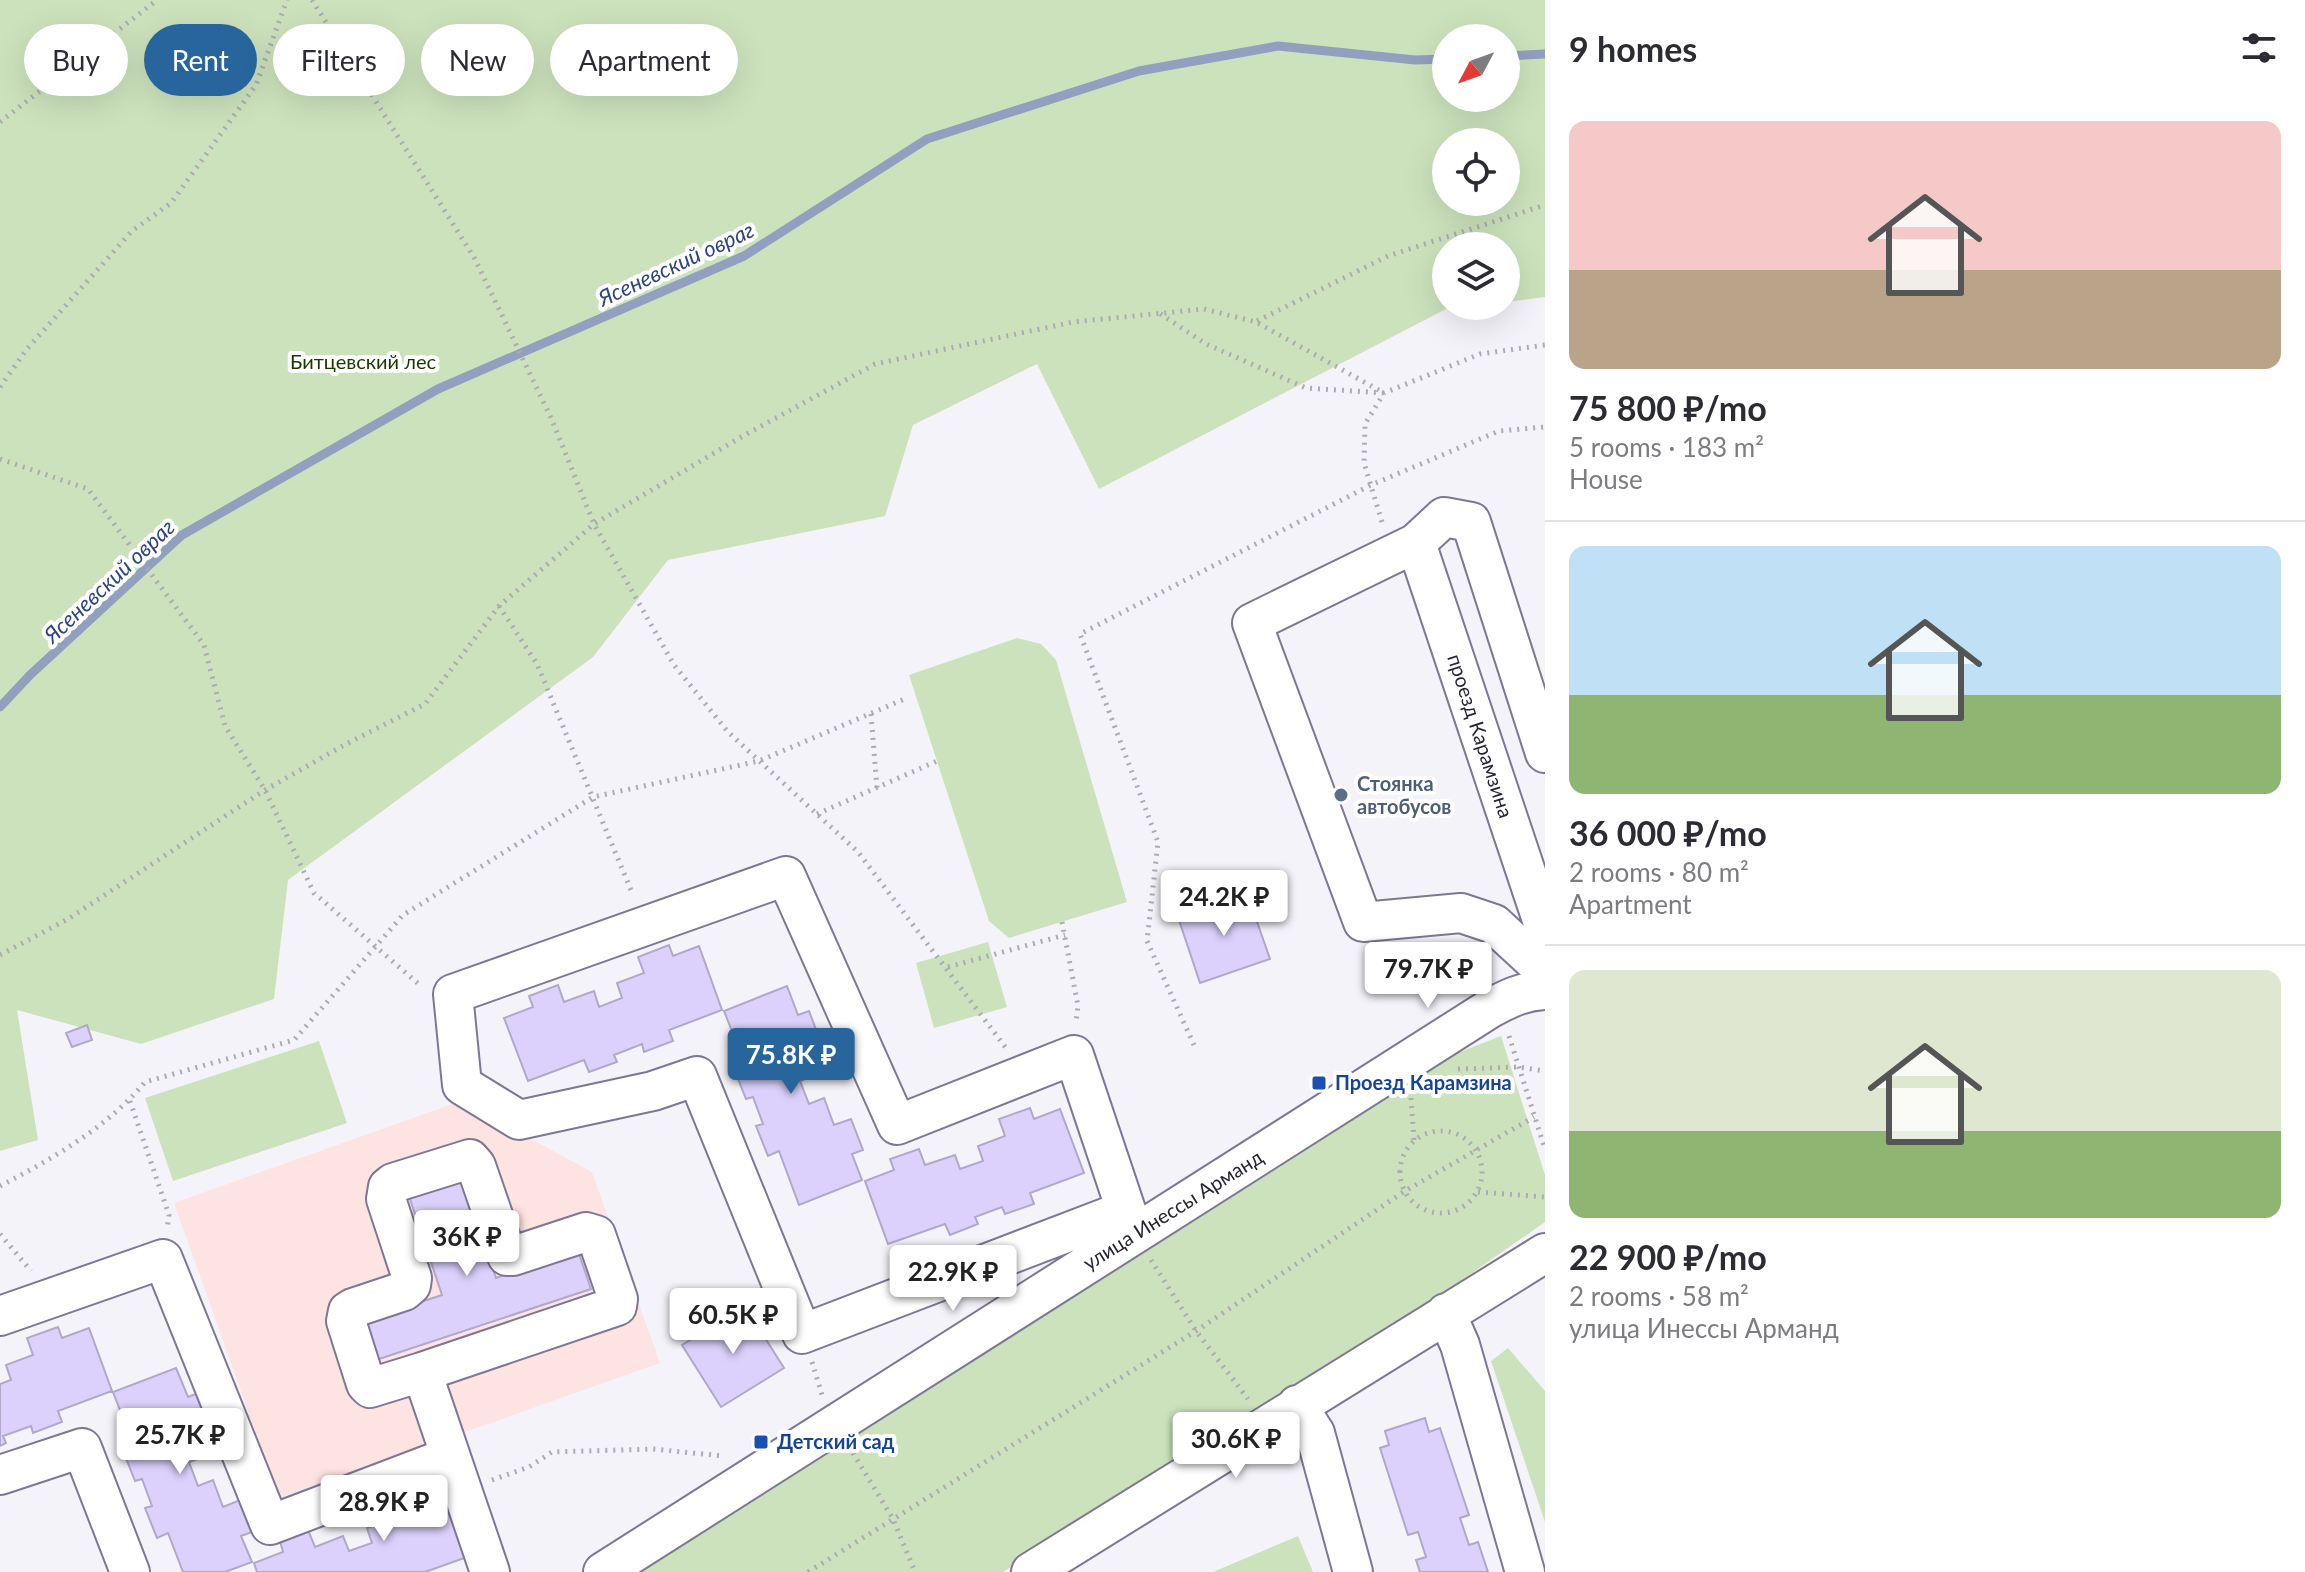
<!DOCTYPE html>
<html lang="en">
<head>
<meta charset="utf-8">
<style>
	body { margin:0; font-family:Lato,sans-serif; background:#f7f7f7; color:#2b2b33; height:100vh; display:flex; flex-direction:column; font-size:30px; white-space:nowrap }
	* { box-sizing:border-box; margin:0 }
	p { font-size:26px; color:#7c7c81 }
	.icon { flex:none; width:44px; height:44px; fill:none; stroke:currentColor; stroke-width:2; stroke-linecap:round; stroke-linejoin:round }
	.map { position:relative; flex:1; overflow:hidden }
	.sheet { display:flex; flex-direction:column; background:#fff; width:760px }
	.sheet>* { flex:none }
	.guide { position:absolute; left:24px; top:24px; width:760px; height:72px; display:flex; gap:16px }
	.needle { width:52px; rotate:229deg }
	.buttons { position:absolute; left:1432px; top:24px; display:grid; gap:16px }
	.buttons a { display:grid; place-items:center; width:88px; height:88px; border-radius:50%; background:#fff; box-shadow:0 8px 32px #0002; font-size:40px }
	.price { position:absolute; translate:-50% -68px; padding:0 18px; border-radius:8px; background:#fff; color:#222; font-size:26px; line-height:52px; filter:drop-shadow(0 2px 4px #0008) }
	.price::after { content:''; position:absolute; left:50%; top:48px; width:24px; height:18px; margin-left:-12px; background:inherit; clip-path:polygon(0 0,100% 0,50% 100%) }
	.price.selected { background:#28659c; color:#fff }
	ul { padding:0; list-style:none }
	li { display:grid; align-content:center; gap:16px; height:424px; padding:0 24px }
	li+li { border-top:2px solid #e1e1e2 }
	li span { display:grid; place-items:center; height:248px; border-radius:16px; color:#555 }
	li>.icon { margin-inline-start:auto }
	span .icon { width:144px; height:144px; fill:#fffc; stroke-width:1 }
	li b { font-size:34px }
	h2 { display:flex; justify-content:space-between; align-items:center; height:96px; padding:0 24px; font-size:34px }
	.pill { padding:0 28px; border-radius:36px; background:#fff; box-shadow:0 8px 32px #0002; font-size:28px; line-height:72px }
	.pill.selected { background:#28659c; color:#fff }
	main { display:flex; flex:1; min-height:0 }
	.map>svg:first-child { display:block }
	.education { fill:#fee3e3 }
	.green { fill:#cce2bc; fill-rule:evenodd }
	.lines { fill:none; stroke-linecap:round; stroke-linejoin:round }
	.stream { stroke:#929fbe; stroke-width:9 }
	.building { fill:#dbd1fc; stroke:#b0a8c8; stroke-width:2 }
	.minor-casing { stroke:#7e7794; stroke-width:42 }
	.path { stroke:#adaab3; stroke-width:5; stroke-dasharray:2 6; stroke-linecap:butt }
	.minor { stroke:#fff; stroke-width:38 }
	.service-dot { fill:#5c6f8a; stroke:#fff; stroke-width:3 }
	.transit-dot { fill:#1a4fb4; stroke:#fff; stroke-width:3 }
	.labels { text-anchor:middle; stroke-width:8; stroke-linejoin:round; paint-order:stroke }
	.park-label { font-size:20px; fill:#1d3600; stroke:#fff }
	.street-label { font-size:20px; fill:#282531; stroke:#fff }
	.service-label { font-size:20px; font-weight:bold; fill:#4e5e75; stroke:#fff; text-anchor:start }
	.transit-label { font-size:20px; font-weight:bold; fill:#164399; stroke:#fff; text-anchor:start }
	.water-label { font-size:22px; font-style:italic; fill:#2c4580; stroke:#fff }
</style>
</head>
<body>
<main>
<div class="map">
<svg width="1545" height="1572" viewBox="0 0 1545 1572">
	<rect width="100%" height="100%" fill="#f5f3fa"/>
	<path class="education" d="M461,1101l131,71 68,191 -381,135 -105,-295z"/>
	<path class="green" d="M0,0h1545v297l-39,5v-56h-60v60h25l-25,3 -347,180 -62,-125 -124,61 -28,91 -217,44 -75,97 -305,223 -14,119 -133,45 -124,-34 21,130 -38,11zM1446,38h60v60h-60zM1446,142h60v60h-60z
		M1017,638l24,6 15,16 71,242 -118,36 -20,-17 -80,-246z
		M988,942l19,65 -73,21 -18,-65z
		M1501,1036l44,139v47l-106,74 -436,276h-363l708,-450 89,-61z
		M319,1041l28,82 -174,58 -28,-83z
		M1508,1348l37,43v131l-54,-161z
		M1298,1536l15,36h-100z"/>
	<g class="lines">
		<path class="stream" d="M1506,56l39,-2
			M0,707l30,-32 152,-140 256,-146 306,-133 183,-117 212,-68 139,-25 137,14 31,-1"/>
	</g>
	<path class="building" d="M1247,893l23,66 -70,24 -22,-66z
		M669,945l4,11 26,-10 23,64 -53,20 4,11 -29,11 -2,-8 -28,11 3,7 -28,10 -5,-12 -56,21 -24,-63 29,-11 -4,-11 29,-11 6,17 30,-11 5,16 23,-9 -5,-15 27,-10 -6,-16z
		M787,986l11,29 11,-4 11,29 -16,6 11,29 -15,6 9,23 15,-6 10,27 17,-6 12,31 -11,4 10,26 -63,25 -20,-54 -11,5 -12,-30 7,-2 -10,-27 -7,2 -11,-28 11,-4 -22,-56z
		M87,1025l5,15 -20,7 -6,-14z
		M1030,1108l4,11 26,-10 24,64 -54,20 4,11 -29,10 -3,-7 -27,10 3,7 -28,11 -5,-11 -57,20 -23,-63 29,-11 -4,-11 29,-10 6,16 30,-10 5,14 23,-8 -5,-15 27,-10 -6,-17z
		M463,1178l33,100 82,-27 13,38 -215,71 -13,-39 79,-26 -33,-99z
		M745,1306l39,62 -63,39 -39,-62z
		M58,1327l4,11 27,-10 23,63 -54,20 4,11 -29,11 -2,-7 -28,10 3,7 -6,3v-62l11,-4 -5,-15 27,-10 -6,-17z
		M176,1368l12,29 10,-4 11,28 -16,7 11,29 -15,5 9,24 15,-6 10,27 17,-7 12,32 -11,4 11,26 -27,10h-42l-15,-39 -11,5 -12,-30 7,-2 -10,-27 -7,2 -11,-28 11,-4 -22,-57z
		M1425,1418l4,14 11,-4 29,87 -9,3 9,27 9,-3 10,30h-68l-4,-12 10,-3 -8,-25 -10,3 -28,-87 9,-3 -4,-14z
		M419,1490l4,11 26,-10 24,64 -48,17h-168l-3,-9 29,-11 -3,-11 28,-11 7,17 28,-11 6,15 23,-8 -5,-15 27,-10 -6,-17z"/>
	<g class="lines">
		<defs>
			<path id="minor" d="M1416,543l129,386
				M1545,753l-74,-231 -27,-5 -28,26 -164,80 111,299 98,-9 33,11 51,47
				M1126,1210l-324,124 -105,-258 -44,15 -134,29 -57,-35 -9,-91 333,-118 111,249 177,-70 60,179
				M1446,1313l14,32 65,227
				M0,1316l163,-57 107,266 179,-68
				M422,1372l-52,16 -4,-4 -20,-63 2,-10 5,-3 51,-17 7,-6 1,-7 -26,-79 2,-12 5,-4 77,-24 6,7 31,90h6l73,-24 10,3 22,64 -1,7 -195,66 68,200
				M1297,1405l18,28 38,139
				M0,1475l82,-27 48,124
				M603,1572l886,-563c18,-10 34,-18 56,-19
				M1031,1572l514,-319"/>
		</defs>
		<use href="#minor" class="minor-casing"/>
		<path class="path" d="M312,0l163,259 77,161 42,104 80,141 54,67 130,120 148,196
			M0,122l157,-122
			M1257,321l131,-65 157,-51
			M0,387l27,-38 105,-118 39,-28 85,-118 31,-85
			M0,459l88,30 116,156 21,81 40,64 49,103 108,94
			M1382,522l-18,-59 1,-39 19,-31 96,-39 65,-9
			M499,606l38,58 96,231
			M871,714l6,74
			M817,814l120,-53
			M1062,922l16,84 -2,16
			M0,955l68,-36 197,-129 81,-46 79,-40 74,-98 95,-82 149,-88 132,-72 198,-42 131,-13 52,13 128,71 -78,-5 -100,-44 -47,-31
			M948,967l117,-32
			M1509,1036l36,113
			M1194,1045l-47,-104 11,-99 -78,-208 291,-149 128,-54 46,-4
			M1458,1069l61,-2 26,4
			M1411,1098l3,42
			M130,1101l39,114 -2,15
			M1400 1172a41 41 0 1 1 82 0a41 41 0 1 1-82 0Z
			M0,1186c52,-27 108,-59 145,-104l149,-42 109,-125 190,-118 166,-36 148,-63
			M1478,1192l67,5
			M0,1234l31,37
			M1151,1260l45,71 52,68
			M812,1362l10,33
			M853,1453l40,66 22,53
			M492,1480l37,-13 23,-15 101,-3 70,7
			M808,1572l388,-241 209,-140 129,-74"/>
		<use href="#minor" class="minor"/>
	</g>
	<circle class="service-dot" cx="1341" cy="795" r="8"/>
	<g class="transit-dot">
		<rect x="1311" y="1075" width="16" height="16" rx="4"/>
		<rect x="753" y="1434" width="16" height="16" rx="4"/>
	</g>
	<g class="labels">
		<g class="park-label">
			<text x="363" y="369">Битцевский лес</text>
		</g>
		<g class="street-label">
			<text transform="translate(1480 736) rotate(72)" y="7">проезд Карамзина</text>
			<text transform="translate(1173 1210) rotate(-32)" y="7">улица Инессы Арманд</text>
		</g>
		<g class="service-label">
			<text x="1357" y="791">Стоянка<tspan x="1357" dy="23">автобусов</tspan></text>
		</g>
		<g class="transit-label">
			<text x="1335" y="1090">Проезд Карамзина</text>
			<text x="777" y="1449">Детский сад</text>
		</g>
		<g class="water-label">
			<text transform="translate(676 264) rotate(-25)" y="8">Ясеневский овраг</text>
			<text transform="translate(109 581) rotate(-43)" y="8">Ясеневский овраг</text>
		</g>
	</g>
</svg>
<div class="buttons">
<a><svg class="needle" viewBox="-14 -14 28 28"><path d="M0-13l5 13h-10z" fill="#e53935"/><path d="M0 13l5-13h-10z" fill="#7c7c81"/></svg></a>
<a><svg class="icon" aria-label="locate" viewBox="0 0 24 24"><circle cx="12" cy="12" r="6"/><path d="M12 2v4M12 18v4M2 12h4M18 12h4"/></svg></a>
<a><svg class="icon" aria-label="layers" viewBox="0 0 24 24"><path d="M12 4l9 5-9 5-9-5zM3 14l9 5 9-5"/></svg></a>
</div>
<b class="price" style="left:1224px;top:938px">24.2K ₽</b>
<b class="price" style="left:1428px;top:1010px">79.7K ₽</b>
<b class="price selected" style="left:791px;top:1096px">75.8K ₽</b>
<b class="price" style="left:467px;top:1278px">36K ₽</b>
<b class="price" style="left:953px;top:1313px">22.9K ₽</b>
<b class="price" style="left:733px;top:1356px">60.5K ₽</b>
<b class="price" style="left:180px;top:1476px">25.7K ₽</b>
<b class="price" style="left:1236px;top:1480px">30.6K ₽</b>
<b class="price" style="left:384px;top:1543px">28.9K ₽</b>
<div class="guide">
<a class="pill">Buy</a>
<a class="pill selected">Rent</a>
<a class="pill">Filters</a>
<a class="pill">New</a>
<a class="pill">Apartment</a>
</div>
</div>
<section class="sheet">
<h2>9 homes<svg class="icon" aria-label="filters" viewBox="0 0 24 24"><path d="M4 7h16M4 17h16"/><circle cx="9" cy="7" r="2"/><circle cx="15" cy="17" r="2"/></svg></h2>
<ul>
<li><span style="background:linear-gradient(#f6c9c9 60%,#b9a48a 0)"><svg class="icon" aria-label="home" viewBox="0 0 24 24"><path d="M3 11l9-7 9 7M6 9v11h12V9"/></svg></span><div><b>75 800 ₽/mo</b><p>5 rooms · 183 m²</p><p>House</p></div></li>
<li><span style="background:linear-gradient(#bfe0f5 60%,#8fb573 0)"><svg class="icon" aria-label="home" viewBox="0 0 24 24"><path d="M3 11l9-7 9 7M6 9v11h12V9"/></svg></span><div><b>36 000 ₽/mo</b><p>2 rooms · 80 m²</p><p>Apartment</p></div></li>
<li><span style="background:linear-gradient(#dfe7d0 65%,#8fb573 0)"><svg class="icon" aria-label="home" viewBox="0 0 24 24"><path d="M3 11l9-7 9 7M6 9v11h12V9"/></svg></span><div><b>22 900 ₽/mo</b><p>2 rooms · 58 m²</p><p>улица Инессы Арманд</p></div></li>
</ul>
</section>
</main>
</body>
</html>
